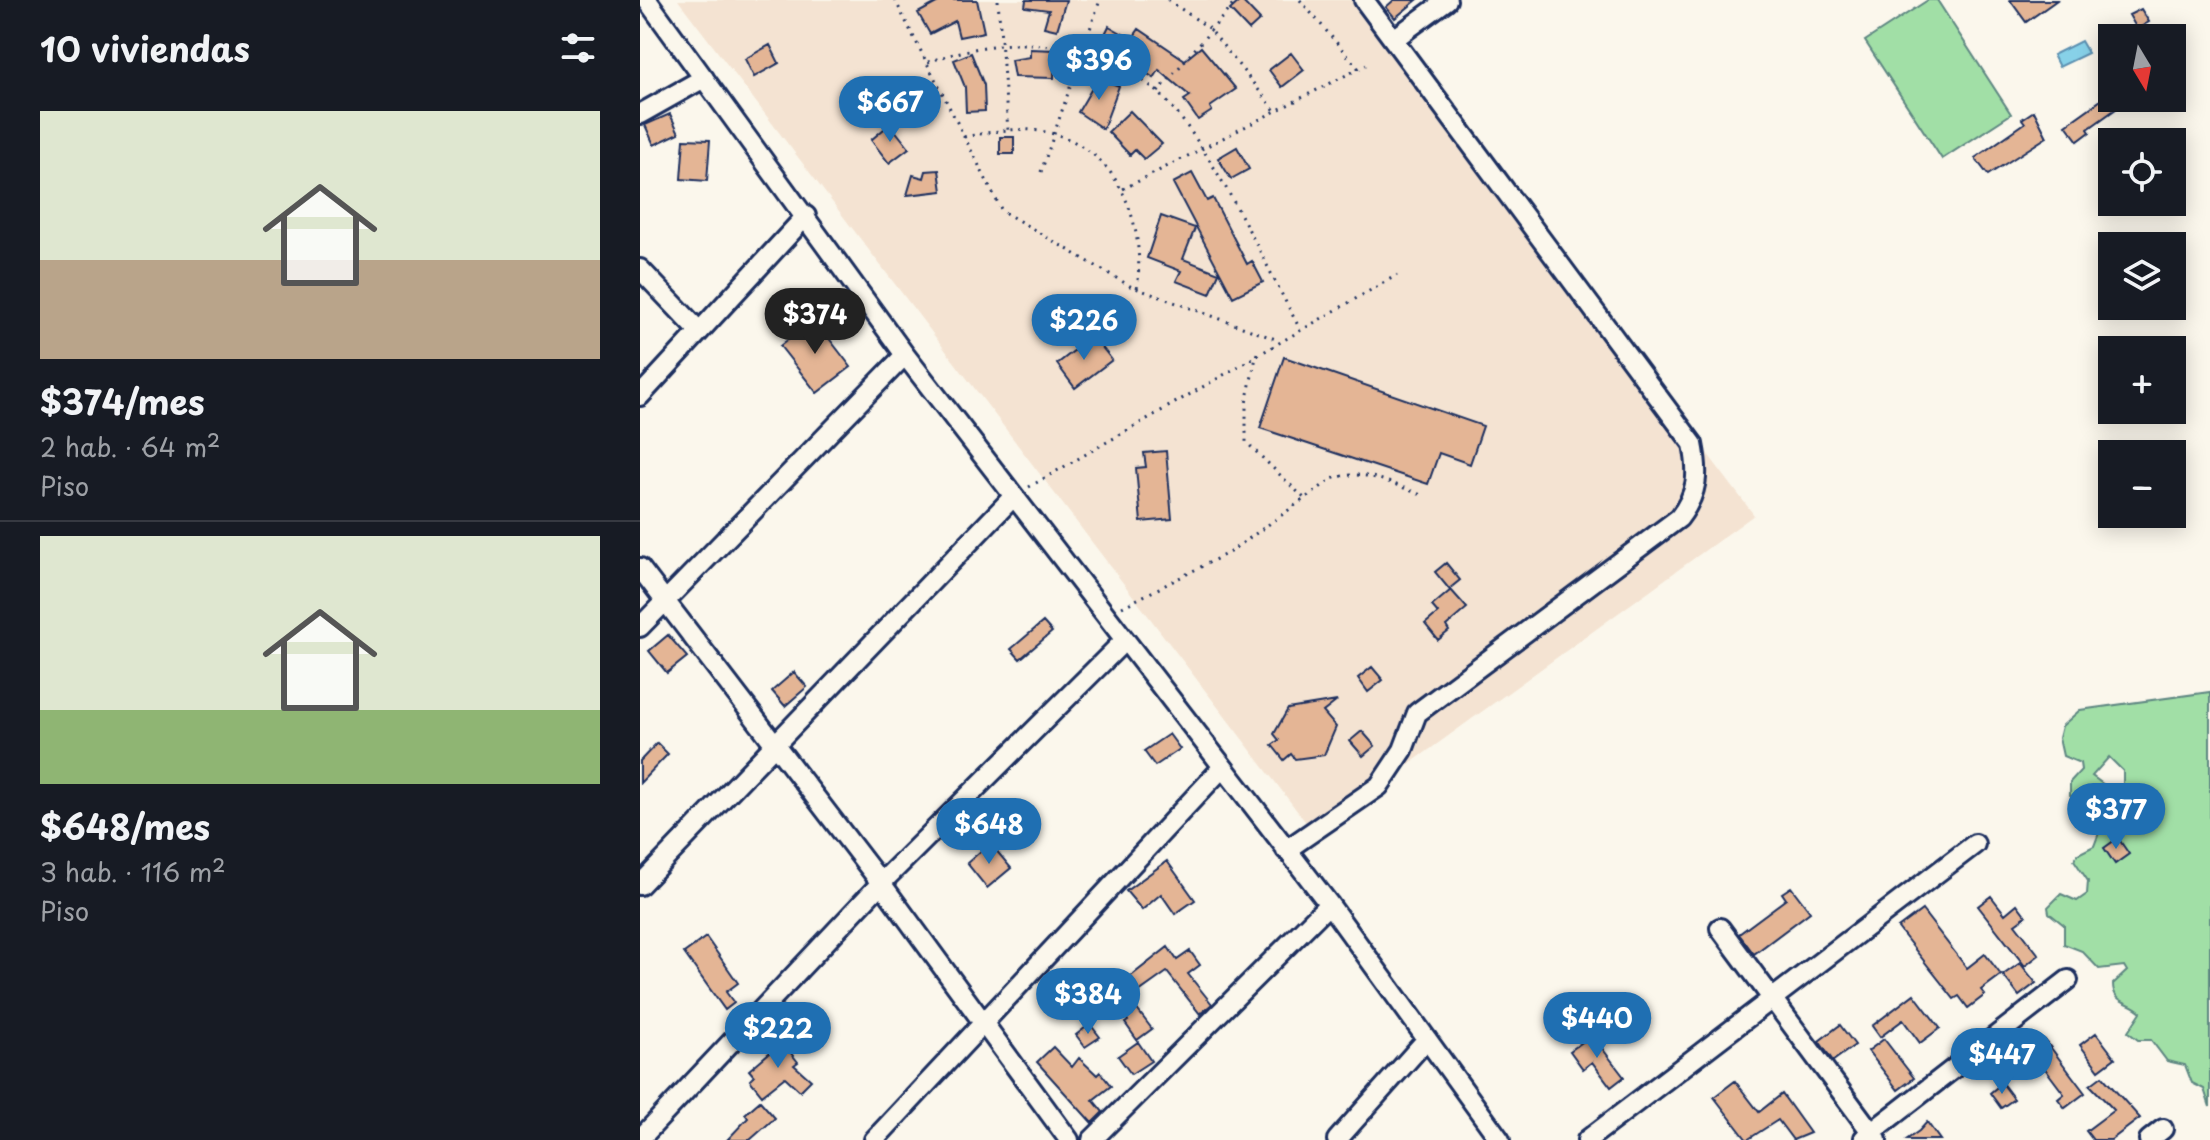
<!DOCTYPE html>
<html lang="es">
<head>
<meta charset="utf-8">
<style>
	body { margin:0; font-family:"Playpen Sans",sans-serif; background:#20242c; color:#f1f3f6; height:100vh; display:flex; flex-direction:column; font-size:30px; white-space:nowrap }
	* { box-sizing:border-box; margin:0 }
	p { font-size:26px; color:#9ea1a6 }
	.icon { flex:none; width:44px; height:44px; fill:none; stroke:currentColor; stroke-width:2; stroke-linecap:round; stroke-linejoin:round }
	.map { position:relative; flex:1; overflow:hidden }
	.panel { display:flex; flex-direction:column; background:#171b24; width:640px }
	.panel>* { flex:none }
	.needle { width:52px; rotate:170deg }
	.controls { position:absolute; left:1458px; top:24px; display:grid; gap:16px }
	.controls a { display:grid; place-items:center; width:88px; height:88px; border-radius:0px; background:#171b24; box-shadow:0 4px 20px #0003; font-size:40px }
	.price { position:absolute; translate:-50% -68px; padding:0 18px; border-radius:28px; background:#1f6fb2; color:#fff; font-size:26px; line-height:52px; filter:drop-shadow(0 2px 4px #0008) }
	.price::after { content:''; position:absolute; left:50%; top:48px; width:24px; height:18px; margin-left:-12px; background:inherit; clip-path:polygon(0 0,100% 0,50% 100%) }
	.price.on { background:#222; color:#fff }
	ul { padding:0; list-style:none }
	li { display:grid; align-content:center; gap:16px; height:424px; padding:0 40px }
	li+li { border-top:2px solid #363941 }
	li span { display:grid; place-items:center; height:248px; border-radius:0px; color:#555 }
	li>.icon { margin-inline-start:auto }
	span .icon { width:144px; height:144px; fill:#fffc; stroke-width:1 }
	li b { font-size:34px }
	h2 { display:flex; justify-content:space-between; align-items:center; height:96px; padding:0 40px; font-size:34px }
	main { display:flex; flex:1; min-height:0 }
	.map>svg:first-child { display:block }
	.built { fill:#f4e3d2 }
	.green { fill:#a1dfa6; stroke:#5e8782; stroke-width:2 }
	.water { fill:#87d1e8; stroke:#5c90b1; stroke-width:2 }
	.building { fill:#e4b595; stroke:#1b2f5e; stroke-width:2 }
	.lines { fill:none; stroke-linecap:round; stroke-linejoin:round }
	.minor-casing { stroke:#1b2f5e; stroke-width:24 }
	.path { stroke:#1b2f5e; stroke-width:3; stroke-dasharray:2 6; stroke-linecap:butt }
	.minor { stroke:#fbf7ec; stroke-width:18 }
</style>
</head>
<body>
<main>
<section class="panel">
<h2>10 viviendas<svg class="icon" aria-label="filters" viewBox="0 0 24 24"><path d="M4 7h16M4 17h16"/><circle cx="9" cy="7" r="2"/><circle cx="15" cy="17" r="2"/></svg></h2>
<ul>
<li><span style="background:linear-gradient(#dfe7d0 60%,#b9a48a 0)"><svg class="icon" aria-label="home" viewBox="0 0 24 24"><path d="M3 11l9-7 9 7M6 9v11h12V9"/></svg></span><div><b>$374/mes</b><p>2 hab. · 64 m²</p><p>Piso</p></div></li>
<li><span style="background:linear-gradient(#dfe7d0 70%,#8fb573 0)"><svg class="icon" aria-label="home" viewBox="0 0 24 24"><path d="M3 11l9-7 9 7M6 9v11h12V9"/></svg></span><div><b>$648/mes</b><p>3 hab. · 116 m²</p><p>Piso</p></div></li>
</ul>
</section>
<div class="map">
<svg width="1570" height="1140" viewBox="0 0 1570 1140">
	<rect width="100%" height="100%" fill="#fbf7ec"/>
	<filter id="ink" filterUnits="userSpaceOnUse"><feTurbulence type="fractalNoise" baseFrequency=".0125" numOctaves="2"/><feDisplacementMap in="SourceGraphic" scale="16" xChannelSelector="R" yChannelSelector="G"/><feConvolveMatrix kernelMatrix="1 2 1 2 8 2 1 2 1" color-interpolation-filters="sRGB"/></filter>
	<g filter="url(#ink)">
		<path class="built" d="M38,0h686l390,515 -440,318z"/>
		<path class="green" d="M1288,0h9l74,114 -69,45 -77,-118z
			M1570,692v415l-6,-18 -12,-6 -7,-18 -18,-4 -16,-21h-13l-10,-8 13,-20c-11,-11 -28,-8 -28,-28l14,-13 -3,-5 -25,3 -17,-18 -18,-7v-19l-15,-12 -1,-6 13,-13 16,7 10,-7 1,-13 -14,-21 4,-6 16,-8 10,-26 16,-11 3,-6v-32l-14,-14 -17,19 19,14 -5,11 -31,-2 -5,-4v-13l11,-12 -1,-7 -17,-7 -4,-18 3,-12 18,-16z"/>
		<path class="water" d="M1441,41l7,12 -29,14 -6,-12z"/>
		<path class="building" d="M302,0h35l7,32 -25,5 -4,-16 -25,13 -12,-21z
			M386,0h40l-9,30 -13,-3 5,-17 -24,-3z
			M601,0l19,20 -11,10 -19,-20z
			M754,0h23l-22,18 -9,-11z
			M1370,0h47l-31,22z
			M1501,9l8,13 -12,7 -8,-14z
			M469,26l23,13 7,-10 46,31 16,-13 35,42 -26,18 2,4 -14,9 -14,-20 6,-4 -31,-26 -5,8 -34,-22 5,-7 -22,-11z
			M130,45l9,18 -25,14 -9,-18z
			M390,49l25,1 -1,28 -40,-1 -3,-17 19,-3z
			M331,53l13,32 1,26 -19,1 -1,-25 -11,-27z
			M651,53l13,17 -22,17 -13,-17z
			M458,78l21,8 -16,43 -25,-17z
			M1471,93l9,13 -32,23 2,3 -12,9 -12,-16z
			M490,111l32,33 -18,15 -9,-9 -5,5 -22,-23z
			M1394,111l13,26 -59,38 -13,-17 50,-35 -3,-4z
			M30,114l9,19 -25,12 -9,-20z
			M250,124l19,24 -20,15 -18,-23z
			M360,137h14v17h-14z
			M44,139l26,1 -3,41 -26,-2z
			M597,147l12,22 -18,10 -13,-21z
			M299,170l3,21 -35,4 6,-20 11,3 2,-7z
			M552,173l15,28 6,-3 34,66 5,-3 11,21 -30,15 -60,-114z
			M521,216l34,12 -12,31 36,14 -9,21 -34,-13 5,-10 -34,-13z
			M174,319l37,48 -34,26 -37,-47z
			M453,336l19,24 -37,28 -18,-24z
			M644,357l199,69 -13,38 -31,-11 -11,31 -168,-56z
			M526,451l6,68 -31,3 -5,-54 10,-1 -2,-14z
			M806,563l14,17 -11,9 -14,-17z
			M811,590l16,18 -21,18 3,5 -11,9 -13,-16 13,-11 -6,-7z
			M403,622l9,10 -32,27 -9,-10z
			M28,635l19,22 -20,16 -18,-22z
			M732,667l11,13 -15,12 -10,-14z
			M154,672l13,15 -22,19 -13,-15z
			M697,701l-14,11 13,15 -12,28 -29,4 -4,-5 -7,6 -12,-15 7,-5 -5,-6 14,-25z
			M722,731l13,15 -12,10 -13,-15z
			M529,734l11,15 -25,17 -11,-15z
			M17,743l11,11 -28,29v-22z
			M1478,838l11,16 -14,10 -11,-16z
			M350,843l21,25 -24,20 -20,-25z
			M527,861l28,39 -20,14 -14,-20 -19,16 -16,-19z
			M1151,887l19,25 -56,42 -15,-20 47,-35 -4,-6z
			M1351,896l14,18 12,-10 9,12 -11,8 24,31 -14,11 -47,-60z
			M1282,910l45,58 18,-14 16,21 -20,15 4,5 -17,13 -9,-12 -5,3 -56,-71z
			M66,937l32,46 -12,9 8,11 -9,7 -41,-57z
			M528,947l9,13 13,-9 10,14 -12,9 24,30 -12,10 -33,-42 -31,22 -10,-14z
			M1380,963l16,20 -17,13 -16,-21z
			M1274,994l26,34 -20,15 -17,-23 -23,17 -8,-11z
			M496,1008l16,21 -15,11 -12,-17 3,-2 -3,-5z
			M450,1024l10,13 -15,10 -9,-12z
			M1200,1025l15,20 -22,16 -14,-20z
			M1456,1033l19,25 -16,12 -19,-25z
			M952,1035l32,42 -13,10 -19,-25 -9,7 -13,-18z
			M1244,1039l30,39 -16,12 -30,-39z
			M1405,1040l40,53 -20,15 -7,-9 6,-5 -33,-44z
			M142,1042l16,20 -4,3 17,15 -11,11 -15,-14 -23,18 -12,-15 4,-4 -5,-6z
			M498,1042l13,19 -20,13 -13,-18z
			M413,1047l19,20 7,-9 18,17 3,-3 11,14 -18,14 10,12 -11,11 -55,-61z
			M1462,1076l38,42 -29,22h-18l-7,-9 28,-21 -24,-25z
			M1095,1081l24,31 23,-18 28,39 -17,7 -15,-20 -31,20 -33,-43z
			M1362,1083l12,16 -13,9 -11,-15z
			M120,1101l15,17 -25,22h-23l21,-22 -3,-4z
			M1287,1122l13,18h-34l13,-9z"/>
		<g class="lines">
			<defs>
				<path id="minor" d="M7,0l258,355 424,549 171,236
					M754,39l53,-39
					M0,114l64,-36
					M0,269l59,62
					M0,396l166,-180
					M0,568l241,315 188,257
					M0,627l265,-272
					M646,850l93,-64 24,-36 14,-37 262,-195c19,-25 20,-44 14,-74l-329,-444
					M0,885l373,-388
					M1080,928l157,212
					M1224,1138l204,-158
					M0,1139l241,-256 242,-241
					M234,1140l348,-372
					M452,1140l237,-236
					M697,1140l90,-101
					M947,1140l388,-296
					M1509,1140l14,-11"/>
			</defs>
			<use href="#minor" class="minor-casing"/>
			<path class="path" d="M255,0l107,211 128,75 148,54
				M358,0l10,130
				M528,0l41,28 68,85
				M660,0l59,69
				M288,62c62,-22 117,-26 178,0 17,7 39,18 53,31 54,54 103,166 141,236
				M518,92l79,-92
				M324,137c22,-4 45,-9 67,-7 82,6 116,87 106,159
				M401,172l59,-172
				M483,189l243,-124
				M617,353l-11,50v39l58,56
				M389,487l368,-212
				M482,607l108,-55 102,-73c32,-12 62,6 92,17"/>
			<use href="#minor" class="minor"/>
		</g>
	</g>
</svg>
<div class="controls">
<a><svg class="needle" viewBox="-14 -14 28 28"><path d="M0-13l5 13h-10z" fill="#e53935"/><path d="M0 13l5-13h-10z" fill="#9ea1a6"/></svg></a>
<a><svg class="icon" aria-label="locate" viewBox="0 0 24 24"><circle cx="12" cy="12" r="6"/><path d="M12 2v4M12 18v4M2 12h4M18 12h4"/></svg></a>
<a><svg class="icon" aria-label="layers" viewBox="0 0 24 24"><path d="M12 4l9 5-9 5-9-5zM3 14l9 5 9-5"/></svg></a>
<a>+</a>
<a>−</a>
</div>
<b class="price" style="left:459px;top:102px">$396</b>
<b class="price" style="left:250px;top:144px">$667</b>
<b class="price on" style="left:175px;top:356px">$374</b>
<b class="price" style="left:444px;top:362px">$226</b>
<b class="price" style="left:1476px;top:851px">$377</b>
<b class="price" style="left:349px;top:866px">$648</b>
<b class="price" style="left:448px;top:1036px">$384</b>
<b class="price" style="left:957px;top:1060px">$440</b>
<b class="price" style="left:138px;top:1070px">$222</b>
<b class="price" style="left:1362px;top:1096px">$447</b>
</div>
</main>
</body>
</html>
